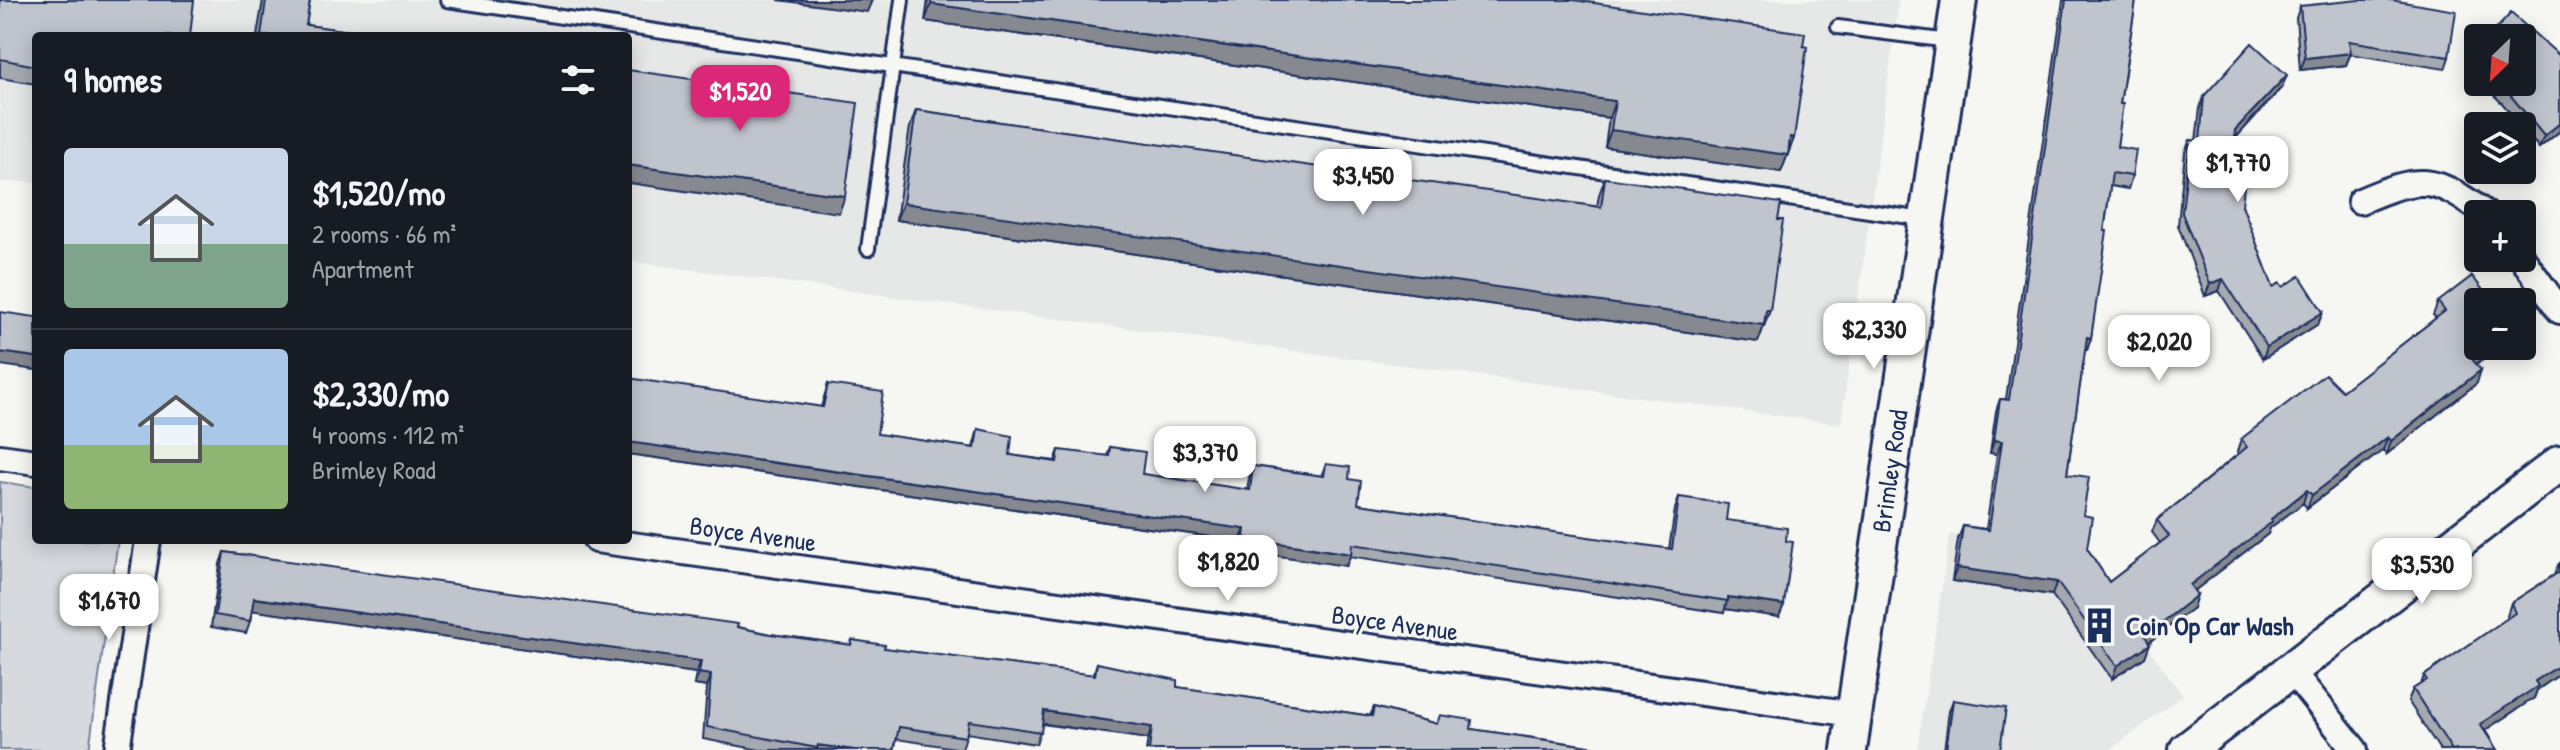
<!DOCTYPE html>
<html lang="en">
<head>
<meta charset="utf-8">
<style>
	body { margin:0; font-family:"Patrick Hand",sans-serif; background:#242831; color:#f1f3f6; height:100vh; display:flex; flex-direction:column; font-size:30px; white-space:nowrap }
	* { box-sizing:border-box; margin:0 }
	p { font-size:26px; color:#9ea1a6 }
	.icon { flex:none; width:44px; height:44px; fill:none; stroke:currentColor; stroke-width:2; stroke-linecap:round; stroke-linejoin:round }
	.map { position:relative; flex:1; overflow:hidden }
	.details { position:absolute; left:32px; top:32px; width:600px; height:512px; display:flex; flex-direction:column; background:#171b24; border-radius:8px; box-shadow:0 4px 20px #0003 }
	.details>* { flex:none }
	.needle { width:52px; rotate:205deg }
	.fabs { position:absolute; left:2464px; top:24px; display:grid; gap:16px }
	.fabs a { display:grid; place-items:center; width:72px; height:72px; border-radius:8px; background:#171b24; box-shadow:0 4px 20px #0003; font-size:40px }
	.price { position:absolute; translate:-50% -68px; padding:0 18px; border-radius:16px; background:#fff; color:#222; font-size:26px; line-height:52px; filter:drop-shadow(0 2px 4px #0008) }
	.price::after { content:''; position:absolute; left:50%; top:48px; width:24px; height:18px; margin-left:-12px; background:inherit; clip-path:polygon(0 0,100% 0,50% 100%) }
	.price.selected { background:#db2777; color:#fff }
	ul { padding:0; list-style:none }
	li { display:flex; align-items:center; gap:24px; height:200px; padding:0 32px }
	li+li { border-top:2px solid #363941 }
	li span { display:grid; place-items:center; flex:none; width:224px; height:160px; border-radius:8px; color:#555 }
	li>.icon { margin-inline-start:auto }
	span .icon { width:96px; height:96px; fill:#fffc; stroke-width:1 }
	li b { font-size:34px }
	h2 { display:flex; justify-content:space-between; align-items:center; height:96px; padding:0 32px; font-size:34px }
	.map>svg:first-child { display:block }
	.built { fill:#e6e7e7 }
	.green { fill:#d6d9dd; stroke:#78849e; stroke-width:2 }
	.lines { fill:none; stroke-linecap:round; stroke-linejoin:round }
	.service-casing { stroke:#1b2f5e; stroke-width:18 }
	.minor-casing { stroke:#1b2f5e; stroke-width:30 }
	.secondary-casing { stroke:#1b2f5e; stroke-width:40 }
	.service { stroke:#f6f6f2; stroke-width:12 }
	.minor { stroke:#f6f6f2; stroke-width:24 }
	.secondary { stroke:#f6f6f2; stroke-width:34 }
	.wall { fill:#a5a9b0; stroke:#1b2f5e; stroke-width:2 }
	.shaded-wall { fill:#868990; stroke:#1b2f5e; stroke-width:2 }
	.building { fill:#c0c4cd; stroke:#1b2f5e; stroke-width:2 }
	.labels { text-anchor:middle; stroke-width:6; stroke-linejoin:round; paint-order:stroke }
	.street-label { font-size:26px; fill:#1b2f5e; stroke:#f6f6f2 }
	.poi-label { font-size:26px; font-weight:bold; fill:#1b2f5e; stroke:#f6f6f2; text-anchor:start }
</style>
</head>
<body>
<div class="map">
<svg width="2560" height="750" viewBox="0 0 2560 750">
	<rect width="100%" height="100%" fill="#f6f6f2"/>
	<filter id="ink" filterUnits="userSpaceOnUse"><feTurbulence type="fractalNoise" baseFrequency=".0125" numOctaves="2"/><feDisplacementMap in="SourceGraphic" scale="16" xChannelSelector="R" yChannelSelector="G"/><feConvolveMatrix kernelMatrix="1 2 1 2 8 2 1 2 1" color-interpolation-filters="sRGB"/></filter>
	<g filter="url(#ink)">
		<path class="built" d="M0,0h1899l-58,424 -1213,-163v-225h-592v146h-36z
			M1950,534l130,22 103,139 -73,55h-193z"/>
		<path class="green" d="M0,482l36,5v53h82l-29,210h-89z"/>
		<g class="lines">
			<defs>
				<path id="service" d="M447,0l1476,219
					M1838,27l111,14
					M868,249l34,-249"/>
				<path id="minor" d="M2360,201c61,-26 73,-26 126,13
					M2522,258l38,53
					M0,457l36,5
					M596,540l1258,174
					M2291,670l64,80
					M117,750l31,-210"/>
				<g id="secondary">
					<path id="s1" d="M1849,750l110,-750"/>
					<path d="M2187,750l373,-287"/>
				</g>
			</defs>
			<use href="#service" class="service-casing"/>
			<use href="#minor" class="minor-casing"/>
			<use href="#secondary" class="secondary-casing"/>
			<use href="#service" class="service"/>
			<use href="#minor" class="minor"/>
			<use href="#secondary" class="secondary"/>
		</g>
		<path class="wall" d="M0,0l36,36v48l-36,-6z
			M263,0h47l-4,25 81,11h-130z
			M928,0h645l221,138 -13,34 -176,-25 4,-29 -684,-97z
			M2063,0h73l-16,104 -3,43 15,29 -4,13 -18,-3 -19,152 -4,12h-2l-18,124 16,41 4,33 22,34 51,-39 -8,-11 5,-12 81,-66 -1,-2 4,-13 101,-48 94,-73 -3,-3 5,-13 62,44 -24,18 1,19 -90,71 -4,-4 -76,58 -4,-5 -33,25 -2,6 -74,57 -1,17 -44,34 -4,15 -33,22 -60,-84 -100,-14 6,-42 5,-13 23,3 11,-75 -7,-1 6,-42 4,-12h6z
			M2300,6l149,51 -4,12 -95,-15 -4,11 -46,5 -4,-52z
			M2478,48v32l-12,-11 4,-12z
			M2560,56v75l-21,17 -37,-45 -22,-21h42z
			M2282,87l-47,52 -3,27 10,39 31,82h10l40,25 -5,12 -55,35 -44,-68 -14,5 -27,-71 7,-73 5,-12 6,1 4,-33 4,-12z
			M916,110l681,97 2,-12 6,-17 173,42 -8,90 -12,32 -862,-122 14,-93z
			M828,384l49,50 96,14 5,-19 32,26 45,6 4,-11 48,6 3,-9 32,27 105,16 2,-12 4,-12 68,10 5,-12 23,15 9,25 311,45 6,-40 4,-12 47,23 53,97 -54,-8 -1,4 -374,-57 -4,10 -37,-6 -70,-10 1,-9 -612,-87 193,-47z
			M224,552l513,75 33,7 80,11 2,-5 32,8 209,27 4,-12 80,24 193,29 4,-9 63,17 179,26h-470l2,-11 -106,-15 -6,20 -69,-11 -5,16 -65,-10 -3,11h-134l-57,-11 4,-52 -13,-2 2,-12 -444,-63 -2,11 -4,12 -35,-6 9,-63z
			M2560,563v111l-23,16 -3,8 -49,32 12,20h-57l-32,-49 5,-12 8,-5 3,-8 84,-58 -1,-3 4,-12 43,-28 4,-10z
			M1953,700l47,50h-56l5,-39z"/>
		<path class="shaded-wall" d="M778,0h94l-5,12z
			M931,4l684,97 -6,17 -684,-97z
			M2351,53l-5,12 -46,5 5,-12z
			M2287,75l-5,12 -51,55 4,-12z
			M2560,123v8l-21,17 5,-12z
			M1611,130l179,7 4,1 -13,34 -176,-25z
			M628,165l217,31 -6,17 -211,-30z
			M903,203l863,107h4l-12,32 -862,-122z
			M2223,279l-4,12 -14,5 5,-12z
			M2323,312l-5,12 -55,35 4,-12z
			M2087,337l4,1 -4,12h-5z
			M2488,346h12l-33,25 5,-12z
			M0,352l36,5v13l-36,-5z
			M2481,370l-4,13 -90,71 4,-13z
			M2388,437l-5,13 -76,58 5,-13z
			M1994,440l8,1 -5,13 -7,-1z
			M628,442l617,87 -5,12 -612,-87z
			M2307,490l-4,13 -33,25 -2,6 -83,64 5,-13z
			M1244,538l107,16 -5,12 -107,-16z
			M1957,568l100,14 -5,13 -100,-14z
			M2197,595l-4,13 -53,41 5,-13z
			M1728,597l56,8 -5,12 -54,-8z
			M254,598l447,63 -5,12 -447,-63z
			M2150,644l-5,13 -33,22 5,-13z
			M2560,665v9l-23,16 -3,8 -58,38 4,-12 55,-43z
			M699,673l12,2 -4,12 -13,-2z
			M1044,711l108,16 -4,12 -109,-16z
			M818,745l37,5h-38z"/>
		<path class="building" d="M0,0h194l-4,36h-154v30l-36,-7z
			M266,0h44l-4,25 81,11h-126z
			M931,0h642l232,33 -2,13 4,1 -13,91 -4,-1 -2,18 -177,-25 4,-29 -684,-97z
			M2066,0h70l-16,104h3l-6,43 19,3 -4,26 -20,-3 -8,58h3l-16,107 -4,-1 -20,137 22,3 -6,38 9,2 -5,31 22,34 60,-46 -12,-16 90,-73 -6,-8 84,-65 17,17 103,-80 -7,-9 34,-26 20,26h-14v44h10l-16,13 9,11 -90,71 -3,-4 -76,58 -5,-5 -36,29 1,3 -82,63 7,10 -52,41 5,8 -33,22 -60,-84 -100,-14 6,-42 26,4 13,-89 -8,-1 6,-41 9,1z
			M2360,0h31l65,11 -7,46 -100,-16 2,12 -46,5 -5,-52z
			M2511,13l49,43v67l-16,13 -37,-45 -10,-9h25v-44h-34z
			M2252,43l35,32 -52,55 -3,36 14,1 -4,38 31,82 7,-4 3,4 17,-11 23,36 -56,35 -44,-68 -13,5 -28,-71 8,-73 10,1 4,-45z
			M2478,48v16l-8,-7z
			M628,70l230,33 -13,93 -217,-31z
			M916,110l685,97 4,-29 176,25 -3,17h5l-13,90h-4l-2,15 -861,-122z
			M0,312l36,5v40l-36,-5z
			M628,378l195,29 5,-23 55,8 -6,42 98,14 3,-19 34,7 -2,19 47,7 2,-12 50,6 1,-9 35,5 -3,22 108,16 3,-24 71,10 2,-12 24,3 -1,12 12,2 -3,23 314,45 7,-52 49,7 -2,16 61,8 -1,13 7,1 -9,63 -56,-8v4l-376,-57 -1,10 -38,-6 -69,-10 1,-9 -617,-87z
			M224,552l514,72 -1,3 33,7 81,11 1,-5 33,5 -1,3 211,27 2,-12 80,17v7l195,29 2,-9 63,17 3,-9 32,5 -1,9 145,21h-467l3,-23 -108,-16 -3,21 -72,-11 -3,16 -67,-10 -5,23h-39l-37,-5 -1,3 -110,-21 4,-52 -12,-2 2,-12 -447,-63 -4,23 -35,-6z
			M2560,563v102l-25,16 3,5 -58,38 17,26h-40l-1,-1 -4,1 -39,-61 14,-9 -3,-4 91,-63 -4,-10 48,-31 -1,-7z
			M1953,700l53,8 -6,42h-54z"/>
	</g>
	<defs>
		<symbol id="building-bare" viewBox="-9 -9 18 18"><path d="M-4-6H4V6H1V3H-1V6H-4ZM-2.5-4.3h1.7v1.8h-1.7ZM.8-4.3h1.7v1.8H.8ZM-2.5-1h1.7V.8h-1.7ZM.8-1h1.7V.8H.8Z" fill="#1b2f5e" stroke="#f6f6f2" stroke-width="2.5" paint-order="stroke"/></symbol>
	</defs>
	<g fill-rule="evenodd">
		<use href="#building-bare" x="2074" y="600" width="51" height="51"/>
	</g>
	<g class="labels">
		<g class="street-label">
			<text dy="9" stroke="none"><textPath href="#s1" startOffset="282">Brimley Road</textPath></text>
			<text transform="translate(753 534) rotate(8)" y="9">Boyce Avenue</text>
			<text transform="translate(1395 623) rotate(8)" y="9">Boyce Avenue</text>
		</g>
		<g class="poi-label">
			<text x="2126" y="635">Coin Op Car Wash</text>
		</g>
	</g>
</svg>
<div class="fabs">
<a><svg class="needle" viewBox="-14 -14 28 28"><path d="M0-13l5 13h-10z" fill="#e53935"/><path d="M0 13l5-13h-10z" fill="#9ea1a6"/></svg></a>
<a><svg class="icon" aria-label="layers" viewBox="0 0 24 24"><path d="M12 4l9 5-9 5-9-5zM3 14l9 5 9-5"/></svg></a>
<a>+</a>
<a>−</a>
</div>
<b class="price selected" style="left:740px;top:133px">$1,520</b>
<b class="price" style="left:2238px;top:204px">$1,770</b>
<b class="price" style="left:1363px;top:217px">$3,450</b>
<b class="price" style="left:1874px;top:371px">$2,330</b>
<b class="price" style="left:2159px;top:383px">$2,020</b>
<b class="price" style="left:1205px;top:494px">$3,370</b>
<b class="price" style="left:1228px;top:603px">$1,820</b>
<b class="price" style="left:2422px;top:606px">$3,530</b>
<b class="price" style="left:109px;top:642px">$1,670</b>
<section class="details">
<h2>9 homes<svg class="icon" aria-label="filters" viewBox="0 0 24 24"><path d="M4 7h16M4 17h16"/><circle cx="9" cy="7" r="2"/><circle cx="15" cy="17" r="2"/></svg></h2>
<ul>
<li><span style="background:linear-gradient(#c9d6e8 60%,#7fa58c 0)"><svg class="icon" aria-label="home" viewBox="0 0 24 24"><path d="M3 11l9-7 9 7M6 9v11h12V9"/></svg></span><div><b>$1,520/mo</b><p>2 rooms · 66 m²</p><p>Apartment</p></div></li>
<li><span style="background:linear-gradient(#a9c7e8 60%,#8fb573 0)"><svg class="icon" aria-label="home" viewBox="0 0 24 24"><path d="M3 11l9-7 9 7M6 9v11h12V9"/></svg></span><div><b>$2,330/mo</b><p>4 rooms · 112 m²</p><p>Brimley Road</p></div></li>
</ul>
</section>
</div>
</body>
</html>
